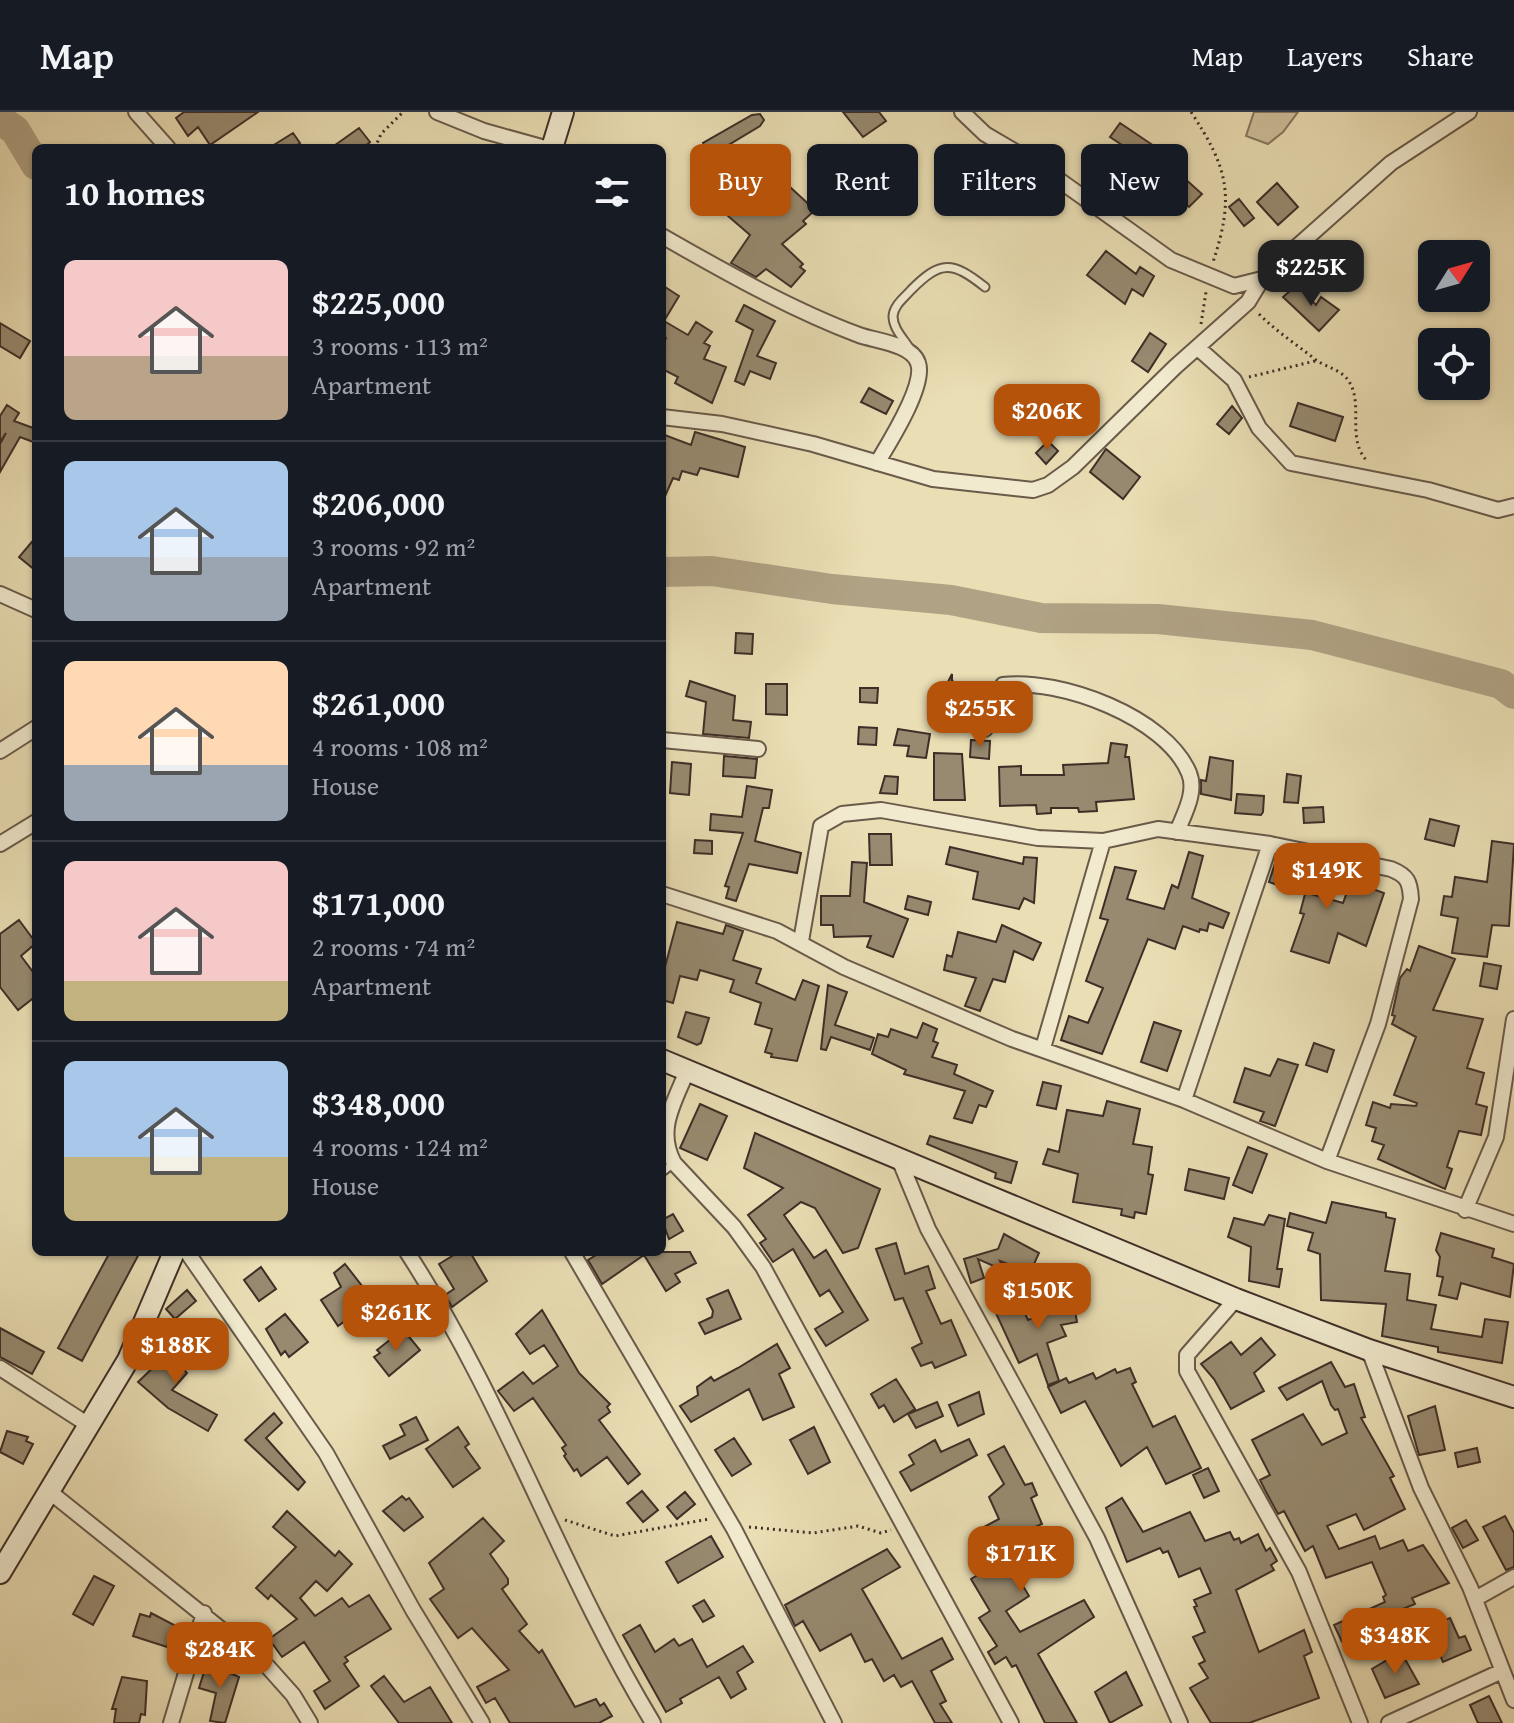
<!DOCTYPE html>
<html lang="en">
<head>
<meta charset="utf-8">
<style>
	body { margin:0; font-family:"Gentium Book Plus",serif; background:#242831; color:#f1f3f6; height:100vh; display:flex; flex-direction:column; font-size:30px; white-space:nowrap }
	* { box-sizing:border-box; margin:0 }
	p { font-size:26px; color:#9ea1a6 }
	.icon { flex:none; width:44px; height:44px; fill:none; stroke:currentColor; stroke-width:2; stroke-linecap:round; stroke-linejoin:round }
	.map { position:relative; flex:1; overflow:hidden }
	.sheet { position:absolute; left:32px; top:32px; width:634px; height:1112px; display:flex; flex-direction:column; background:#171b24; border-radius:12px; box-shadow:0 2px 6px #0004 }
	.sheet>* { flex:none }
	.guide { position:absolute; left:690px; top:32px; width:704px; height:72px; display:flex; gap:16px }
	.needle { width:52px; rotate:53deg }
	.fabs { position:absolute; left:1418px; top:128px; display:grid; gap:16px }
	.fabs a { display:grid; place-items:center; width:72px; height:72px; border-radius:12px; background:#171b24; box-shadow:0 2px 6px #0004; font-size:40px }
	.price { position:absolute; translate:-50% -68px; padding:0 18px; border-radius:16px; background:#b45309; color:#fff; font-size:26px; line-height:52px; filter:drop-shadow(0 2px 4px #0008) }
	.price::after { content:''; position:absolute; left:50%; top:48px; width:24px; height:18px; margin-left:-12px; background:inherit; clip-path:polygon(0 0,100% 0,50% 100%) }
	.price.current { background:#222; color:#fff }
	ul { padding:0; list-style:none }
	li { display:flex; align-items:center; gap:24px; height:200px; padding:0 32px }
	li+li { border-top:2px solid #363941 }
	li span { display:grid; place-items:center; flex:none; width:224px; height:160px; border-radius:12px; color:#555 }
	li>.icon { margin-inline-start:auto }
	span .icon { width:96px; height:96px; fill:#fffc; stroke-width:1 }
	li b { font-size:34px }
	h2 { display:flex; justify-content:space-between; align-items:center; height:96px; padding:0 32px; font-size:34px }
	.chip { padding:0 28px; border-radius:12px; background:#171b24; box-shadow:0 2px 6px #0004; font-size:28px; line-height:72px }
	.chip.current { background:#b45309; color:#fff }
	header { display:flex; align-items:center; gap:48px; box-sizing:border-box; height:112px; padding:0 40px; background:#171b24; border-bottom:2px solid #363941 }
	header strong { font-size:38px }
	nav { display:flex; gap:44px; margin-inline-start:auto; font-size:28px }
	.map>svg:first-child { display:block }
	.green { fill:#cdc09c; stroke:#867762; stroke-width:2 }
	.lines { fill:none; stroke-linecap:round; stroke-linejoin:round }
	.river { stroke:#b0a284; stroke-width:30 }
	.building { fill:#978a70; stroke:#3e2e27; stroke-width:2 }
	.lane-casing { stroke:#695a4a; stroke-width:11 }
	.street-casing { stroke:#695a4a; stroke-width:18 }
	.secondary-casing { stroke:#3e2e27; stroke-width:24 }
	.path { stroke:#3e2e27; stroke-width:3; stroke-dasharray:2 4; stroke-linecap:butt }
	.lane { stroke:#f1eace; stroke-width:7 }
	.street { stroke:#f1eace; stroke-width:14 }
	.secondary { stroke:#f1eace; stroke-width:20 }
</style>
</head>
<body>
<header>
<strong>Map</strong>
<nav><a>Map</a><a>Layers</a><a>Share</a></nav>
</header>
<div class="map">
<svg width="1514" height="1611" viewBox="0 0 1514 1611">
	<rect width="100%" height="100%" fill="#eadeb4"/>
	<filter id="stains"><feTurbulence type="fractalNoise" baseFrequency=".0025" numOctaves="4"/><feColorMatrix values="0 0 0 0 .2 0 0 0 0 .09 0 0 0 0 .02 0 0 0 .5 -.17"/></filter>
	<radialGradient id="worn" r=".72"><stop offset=".6" stop-color="#630" stop-opacity="0"/><stop offset="1" stop-color="#630" stop-opacity=".3"/></radialGradient>
	<path class="green" d="M1254,0h44l-15,20 -15,12 -22,-8z"/>
	<g class="lines">
		<path class="river" d="M0,8l15,10 21,35
			M662,460l50,-1 120,18 119,11 90,18 117,1 154,16 189,49 13,10"/>
	</g>
	<path class="building" d="M184,0h74l-48,33 -12,-18 -10,9 -12,-18z
		M843,0h36l7,9 -23,16z
		M760,2l4,6 -4,6 -50,30 -7,-13 49,-28z
		M1120,11l34,23 -9,14 -35,-23z
		M359,16l11,14 -7,6h-32z
		M293,21l7,10 -7,5h-24z
		M893,45l23,25 -16,16 -27,-22z
		M766,53l49,45 -12,11 3,3 -24,20 21,20 -3,3 5,4 -14,16 -25,-18 -10,8 -25,-14 19,-28 -22,-19 4,-4 -20,-20 12,-12 13,14z
		M1183,65l19,17 -13,13 -18,-16z
		M1277,71l21,24 -20,18 -21,-23z
		M1239,87l15,19 -10,8 -15,-19z
		M1106,139l30,23 4,-7 14,9 -11,20 -11,-7 -7,15 -38,-29z
		M662,173l17,11 -15,25 24,14 8,-13 16,10 -8,11 6,3 -6,13 22,8 -14,36 -37,-20 3,-6 -16,-8v-22l4,-9 -4,-2z
		M1297,173l19,20 5,-8 18,13 -20,21 -36,-34z
		M744,193l31,16 -18,35 19,7 -6,16 -20,-8 -6,14 -9,-4 18,-51 -17,-9z
		M0,211l30,18 -10,17 -20,-12z
		M1150,221l16,11 -18,28 -16,-11z
		M869,276l24,13 -7,13 -25,-12z
		M1298,291l45,14 -8,24 -45,-15z
		M7,293l12,8 -5,8 22,8v14l-16,-6 -20,35v-28l6,-11 -6,9v-26z
		M1232,294l10,12 -13,16 -12,-10z
		M695,320l50,15 -7,30 -38,-9 -3,7 -15,-4 -3,9 -6,-2 -11,25v-69l29,11z
		M1048,329l10,10 -12,13 -10,-11z
		M1106,337l34,28 -17,22 -33,-27z
		M36,425v34l-17,-14z
		M736,521l17,1 -1,20 -17,-1z
		M952,562v7l22,11 -7,14 -16,-8 -1,21 -17,-1 1,-21 6,1z
		M690,569l45,15 -2,24 18,2 -2,16 -46,-4 3,-32 -20,-6z
		M766,572h21v31l-21,-1z
		M860,576h18l-1,15 -17,-1z
		M859,615l18,1 -1,17 -18,-1z
		M898,617l32,5 -4,24 -19,-2 2,-10 -15,-1z
		M971,628l19,1 -1,18 -19,-2z
		M1111,631l16,2 -2,12h4l5,42 -38,3 1,9 -18,1 -1,-4h-27v5l-14,1 -1,-9 -36,1 -1,-39 22,-1v9h43l-1,-10 45,-2z
		M934,641l28,1 3,46h-31z
		M724,644l33,3 -2,19 -32,-2z
		M1210,645l23,4 -2,39 -30,-6v-14l5,1z
		M672,650l19,2 -2,31 -19,-2z
		M1287,662l14,2 -3,27 -14,-1z
		M885,664l13,1 -1,17 -17,-1z
		M747,674l25,4 -3,18h-6l-8,33 46,12 -4,20 -48,-9 -13,37 -10,-3 3,-11 -4,-1 18,-53 -33,-3 1,-16 31,3z
		M1237,682l27,2 -1,16 -2,3 -26,-2z
		M1323,695l1,15 -20,1 -1,-15z
		M1430,707l29,7 -5,20 -29,-7z
		M869,722h22l1,31h-22z
		M695,728l17,1v13l-18,-1z
		M1492,729l22,3 -5,82 -17,-1 -5,32 -35,-4 6,-35 -17,-3 3,-19 8,1 3,-20 32,5z
		M950,735l73,17 1,-7 13,1 -3,45 -10,-5 -5,11 -46,-10 5,-27 -32,-8z
		M1189,740l14,4 -11,42 37,15 -6,15 -14,-5 -2,8 -7,-2 -1,3 -16,-6 -8,23 -27,-10 -46,115 -41,-14 8,-24 19,7 15,-35 -17,-7 22,-61 -8,-2 15,-51 21,4 -9,28 37,10 8,-24 6,3z
		M1277,745l42,13 -8,24 32,9 8,-22 33,12 -18,53 -28,-13 -9,30 -38,-12 13,-37 -4,-1 5,-19 -36,-12z
		M852,750l15,1 -3,39 44,17 -15,38 -26,-10 4,-11 -37,1 -1,-12h-12v-29h29z
		M908,784l23,6 -3,13 -23,-6z
		M19,808l17,23 -15,13 15,20v20l-18,14 -18,-23v-53z
		M677,810l46,12 3,-9 17,6 -10,29 28,9 -5,14 39,17 8,-20 16,6 -22,75 -26,-4 1,-3 -7,-2 7,-23 -17,-5 6,-21 -31,-11 4,-12 -34,-10 -3,10 -17,-4 -7,27 -11,-3v-22z
		M1002,813l39,18 -8,17 -19,-9 -9,31 -12,-3 -13,32 -15,-5 11,-28 -32,-8 3,-15 5,2 6,-25 38,10z
		M1419,834l36,13 -22,51 50,9 -16,49 17,5 -8,31 11,3 -6,28 -22,-4 -12,36 5,2 -7,20 -67,-30 6,-14 -12,-4 4,-13 -10,-3 7,-23 17,6 1,-4 25,2 1,-3 -23,-8 22,-58 -24,-13 3,-8 -3,-1 8,-37 7,-9 3,2z
		M1484,851l17,3 -4,23 -17,-3z
		M828,873l19,7 -12,33 39,13 -4,12 -39,-13 -5,13 -5,-1z
		M686,900l23,6 -8,25 -4,2 -19,-8z
		M1154,910l27,9 -14,40 -26,-9z
		M923,911l14,6 -4,12 5,2 -6,14 25,8 -3,9 39,17 -7,16 -7,-2 -7,18 -18,-5 11,-27 -61,-17 2,-4 -34,-16 6,-20 10,3 3,-8 26,9z
		M1314,931l20,7 -7,22 -21,-7z
		M1278,947l20,6 -23,61 -15,-5 4,-9 -30,-10 11,-34 25,8z
		M1043,970l18,4 -5,23 -19,-4z
		M1107,989l33,8 -7,35 19,3 -4,27 5,1 -7,39 -11,-2 -1,6 -13,-3 1,-6 -49,-7 5,-28 -35,-10 5,-15 11,3 8,-42 36,6z
		M700,992l27,12 -20,44 -27,-12z
		M755,1021l125,56 -22,59 -15,5 -28,-45 -14,-6 -17,13 30,43 12,-8 42,70 -42,26 -11,-17 28,-17 -14,-22 -9,6 -27,-47 -20,13 -13,-19 6,-4 -18,-24 35,-27 -39,-20z
		M930,1024l87,26 -6,21 -16,-5 1,-5 -69,-29z
		M1248,1035l19,7 -15,39 -19,-8z
		M1189,1057l40,9 -5,21 -39,-9z
		M1332,1090l54,11v4l9,2 -10,52 25,3 -3,26 29,5 -5,24 51,8 3,-18 23,3 -6,41 -64,-11v-5l-56,-11 4,-32 -65,-4 -1,-46 -12,-4 5,-17 -26,-7 3,-13 36,10z
		M673,1102l10,17 -14,8 -7,-19z
		M1269,1103l16,4 -8,50h5l-3,18 -30,-6 2,-34 -23,-10 6,-19 30,7z
		M1441,1121l53,16 -2,8 22,7 -4,33 -49,-14 -4,16 -18,-4 4,-18 -6,-1 3,-19 -4,-7z
		M1004,1122l35,19 -9,20 -30,-12 5,10 -27,-12 6,19 -13,5 -7,-24 34,-10z
		M896,1131l9,31 23,-8 7,22 -9,3 15,33 10,-4 15,35 -31,13 -3,-6 -11,4 -9,-18 10,-5 -19,-45 -8,2 -19,-51z
		M110,1140h30l-58,109 -24,-13z
		M459,1140h11l17,29 -35,26 -7,-12 9,-6 -15,-25z
		M601,1140h89l6,11 -21,11 5,8 -14,9 -22,-36 -42,29 -14,-24z
		M345,1152l28,36 -35,26 -17,-26 20,-13 -7,-14z
		M261,1155l15,22 -17,12 -15,-21z
		M187,1178l9,11 -21,18 -9,-10z
		M728,1178l13,29 -36,15 -6,-11 13,-6 1,-6 -6,-12z
		M1072,1182l5,28 -16,3 5,11 -19,7 12,38 -11,4 -11,-31 -18,9 -24,-52 25,-9 8,18 22,-8 -2,-14z
		M542,1198l37,63 31,31 -3,3 3,5 -11,8 41,54 -12,10 -21,-27 -26,19 -4,-7 -3,2 -10,-15 2,-2 -4,-6 4,-3 -33,-47 -19,13 -16,-20 25,-19 10,12 25,-18 -14,-21 -14,9 -14,-20z
		M285,1202l23,28 -19,15 -4,-6 -4,4 -15,-26z
		M0,1216l44,24 -12,22 -32,-17z
		M405,1220l15,18 -31,26 -15,-19 6,-4 -3,-3 19,-15 2,2z
		M1261,1226l14,17 -21,18 10,18 -33,18 -17,-30 -13,-15 30,-22 10,13z
		M182,1228l14,16 -14,12 5,5 -15,17 45,25 -9,16 -40,-23 -30,-26z
		M777,1232l13,24 -11,6 15,33 -31,13 -14,-31 -58,33 -11,-16 18,-11 -1,-8 14,-10 3,4 24,-13z
		M1331,1250l14,25 9,-3 11,33 -4,1 33,58 -4,2 15,31 -41,21 -8,-16 -29,12 12,23 36,-13 5,13 23,-9 5,11 15,-6 26,38 -37,15 3,6 -32,13 3,6 -44,19 -8,-17 51,-23 -2,-5 3,-2 -14,-33 -46,16 -13,-32 -8,5 -21,-40 -6,3 -13,-24 -5,-10 10,-5 -18,-35 51,-26 19,31 25,-12 -9,-24 -3,1 -4,-5 -9,-24 -35,19 -8,-12z
		M1130,1256l6,14 -4,2 21,43 22,-11 26,52 -35,16 -19,-37 -26,19 -36,-65 -24,12 -13,-26 18,-9 3,5 24,-10 3,6 19,-10 2,4z
		M896,1267l19,30 -21,13 -10,-17 -5,3 -8,-14z
		M979,1280l5,22 -26,12 -9,-21z
		M937,1290l6,14 -27,12 -8,-14z
		M1435,1294l10,44 -26,5 -11,-39z
		M274,1301l8,10 -16,15 39,44 -7,8 -53,-50z
		M416,1305l12,23 -38,19 -7,-13 22,-11 -5,-10z
		M458,1315l11,17 -4,3 15,21 -27,19 -27,-38z
		M814,1315l16,35 -22,12 -18,-34z
		M7,1319l21,6 -2,4 7,3 -10,20 -23,-12z
		M734,1326l17,26 -19,12 -17,-26z
		M969,1327l8,16 -66,36 -11,-19 14,-8 -5,-9 26,-15 6,12z
		M1004,1334l21,39 7,-2 5,12 -6,3 11,26 -33,14 21,30 -13,8 12,20 -23,15 14,21 64,-32 10,17 -56,37 39,69h-32l-29,-58 -4,2 -6,-10 -11,7 -7,-12 9,-6 -18,-28 11,-7 -19,-32 26,-16 -12,-19 3,-2 -6,-14 17,-9 -10,-22 15,-13 -16,-29z
		M1477,1336l3,14 -22,5 -3,-14z
		M1208,1356l11,23 -15,7 -11,-23z
		M642,1379l16,19 -15,12 -16,-19z
		M685,1380l10,12 -18,15 -10,-12z
		M402,1384l4,4 3,-2 14,19 -19,14 -21,-20z
		M1122,1386l21,34 47,-20 15,29 25,-9 4,8 5,-2 2,5 17,-9 8,17 4,-3 7,13 -6,4 3,5 -38,20 23,62 45,-22 8,22 -8,4 15,42 -70,25h-38l-21,-35 18,-10 -9,-14 6,-3 -12,-24 12,-5 -11,-25 3,-1 -3,-6 17,-7 -11,-25 -21,9 -11,-26 -5,2 -3,-5 -33,14 -21,-54z
		M287,1399l48,45 4,-5 13,13 -25,27 -11,-10 -16,17 15,18 27,-18 7,9 20,-12 22,34 -46,28 3,4 -4,3 15,22 -34,23 -11,-18 16,-10 -26,-39 -22,15 -13,-18 28,-20 -26,-24 -3,4 -12,-11 40,-41 -23,-20z
		M1505,1404l9,17v34l-8,3 -23,-43z
		M483,1406l21,23 -14,13 18,25v5l-6,5 25,35 -8,7 20,22 3,-3 33,57 21,-8 4,7 4,-3 8,13 -13,7h-89l-15,-25 -9,5 -9,-16 32,-17 -37,-42 -14,10 -28,-39 14,-10 -15,-26z
		M1466,1408l12,20 -15,8 -11,-20z
		M711,1424l12,21 -45,26 -12,-21z
		M887,1437l13,18 -38,22 40,70 40,-21 11,21 -22,12 15,30 -6,3 12,19h-17l-23,-42 -11,6 -7,-12 -10,6 -12,-22 -7,3 -14,-28 -31,17 -17,-30 -8,5 -10,-21z
		M94,1464l20,10 -21,39 -20,-11z
		M704,1488l10,16 -11,6 -10,-16z
		M151,1501l23,12 -7,22 -34,-11 7,-22 10,3z
		M1450,1506l9,20 6,-2 6,14 -28,12 -15,-35z
		M640,1513l15,27 19,-13 5,7 13,-7 15,28 36,-21 10,16 -16,10 9,17 -15,9 -12,-21 -39,22 2,4 -16,9 -43,-77z
		M1401,1540l18,32 -34,14 -13,-29z
		M207,1550l32,15 -14,46 -15,-2 6,-28 -17,-5z
		M1126,1560l16,33 -32,18 -15,-31z
		M384,1564l20,26 26,-15 22,36h-53l-28,-37z
		M122,1565l25,4 -2,34 -4,-1 -2,9h-25l2,-14h-4z
		M1489,1584l13,27h-24l-8,-18z"/>
	<g class="lines">
		<defs>
			<path id="lane" d="M910,237c-6,-10 -17,-20 -17,-33 1,-11 11,-18 18,-26 30,-30 41,-29 74,-3
				M662,1060l12,-9"/>
			<path id="street" d="M136,0l32,36
				M437,0l47,19 61,17
				M962,0l23,22 53,31 133,95 63,26 28,-7
				M662,124c63,36 130,74 197,99 17,6 53,9 59,28 8,22 -29,80 -41,100
				M1198,236l36,32 25,48 32,35 137,27 70,20 16,-4
				M662,305l60,7 91,20 120,35 100,11 15,-5 25,-18 102,-100 73,-65 14,-23 20,-19 109,-97 78,-51
				M0,482l36,16
				M985,617l1,-13 17,-31c57,-7 163,32 186,88 8,19 -5,41 -12,59
				M662,628l96,9
				M0,639l36,-23
				M0,732l36,-22
				M662,782l115,37 67,36 168,72 172,61 143,61 187,63
				M801,829l20,-115 21,-12 39,-4 157,28 65,3 55,-12 112,15 121,25c17,7 19,13 20,30l-33,125 -51,137
				M1043,936l60,-207
				M687,959c-13,32 -31,59 -13,92l60,64 29,40 248,456
				M1184,988l86,-256
				M899,1047l29,70 169,309 83,185
				M1465,1098l31,-73 18,-118
				M187,1140l139,201 87,157 69,113
				M407,1140c97,149 154,319 246,471
				M572,1140l162,277 100,194
				M1236,1187l-49,56v16l112,201 61,151
				M1369,1238l52,138 49,99 44,113
				M0,1256l90,58
				M50,1380l218,175 25,28 17,28
				M1475,1487l39,-22
				M171,1611l33,-110
				M1389,1611l111,-51"/>
			<path id="secondary" d="M552,36l11,-36
				M662,948l574,239 133,51 145,47
				M0,1461l128,-213 46,-108"/>
		</defs>
		<use href="#lane" class="lane-casing"/>
		<use href="#street" class="street-casing"/>
		<use href="#secondary" class="secondary-casing"/>
		<path class="path" d="M1191,0c37,56 44,84 22,150
			M375,36l6,-14 22,-22
			M1259,202c18,18 37,30 57,46 10,7 25,10 32,20 17,24 -3,59 20,82
			M1201,212l5,-32
			M1249,265l66,-16
			M565,1408l50,16 94,-17
			M749,1415l64,6 45,-7 23,7 10,-3"/>
		<use href="#lane" class="lane"/>
		<use href="#street" class="street"/>
		<use href="#secondary" class="secondary"/>
	</g>
	<rect width="100%" height="100%" filter="url(#stains)"/>
	<rect width="100%" height="100%" fill="url(#worn)"/>
</svg>
<div class="fabs">
<a><svg class="needle" viewBox="-14 -14 28 28"><path d="M0-13l5 13h-10z" fill="#e53935"/><path d="M0 13l5-13h-10z" fill="#9ea1a6"/></svg></a>
<a><svg class="icon" aria-label="locate" viewBox="0 0 24 24"><circle cx="12" cy="12" r="6"/><path d="M12 2v4M12 18v4M2 12h4M18 12h4"/></svg></a>
</div>
<b class="price current" style="left:1311px;top:196px">$225K</b>
<b class="price" style="left:1047px;top:340px">$206K</b>
<b class="price" style="left:980px;top:637px">$255K</b>
<b class="price" style="left:1327px;top:799px">$149K</b>
<b class="price" style="left:1038px;top:1219px">$150K</b>
<b class="price" style="left:396px;top:1241px">$261K</b>
<b class="price" style="left:176px;top:1274px">$188K</b>
<b class="price" style="left:1021px;top:1482px">$171K</b>
<b class="price" style="left:1395px;top:1564px">$348K</b>
<b class="price" style="left:220px;top:1578px">$284K</b>
<div class="guide">
<a class="chip current">Buy</a>
<a class="chip">Rent</a>
<a class="chip">Filters</a>
<a class="chip">New</a>
</div>
<section class="sheet">
<h2>10 homes<svg class="icon" aria-label="filters" viewBox="0 0 24 24"><path d="M4 7h16M4 17h16"/><circle cx="9" cy="7" r="2"/><circle cx="15" cy="17" r="2"/></svg></h2>
<ul>
<li><span style="background:linear-gradient(#f6c9c9 60%,#b9a48a 0)"><svg class="icon" aria-label="home" viewBox="0 0 24 24"><path d="M3 11l9-7 9 7M6 9v11h12V9"/></svg></span><div><b>$225,000</b><p>3 rooms · 113 m²</p><p>Apartment</p></div></li>
<li><span style="background:linear-gradient(#a9c7e8 60%,#9aa5b1 0)"><svg class="icon" aria-label="home" viewBox="0 0 24 24"><path d="M3 11l9-7 9 7M6 9v11h12V9"/></svg></span><div><b>$206,000</b><p>3 rooms · 92 m²</p><p>Apartment</p></div></li>
<li><span style="background:linear-gradient(#ffd9b3 65%,#9aa5b1 0)"><svg class="icon" aria-label="home" viewBox="0 0 24 24"><path d="M3 11l9-7 9 7M6 9v11h12V9"/></svg></span><div><b>$261,000</b><p>4 rooms · 108 m²</p><p>House</p></div></li>
<li><span style="background:linear-gradient(#f6c9c9 75%,#c2b280 0)"><svg class="icon" aria-label="home" viewBox="0 0 24 24"><path d="M3 11l9-7 9 7M6 9v11h12V9"/></svg></span><div><b>$171,000</b><p>2 rooms · 74 m²</p><p>Apartment</p></div></li>
<li><span style="background:linear-gradient(#a9c7e8 60%,#c2b280 0)"><svg class="icon" aria-label="home" viewBox="0 0 24 24"><path d="M3 11l9-7 9 7M6 9v11h12V9"/></svg></span><div><b>$348,000</b><p>4 rooms · 124 m²</p><p>House</p></div></li>
</ul>
</section>
</div>
</body>
</html>
